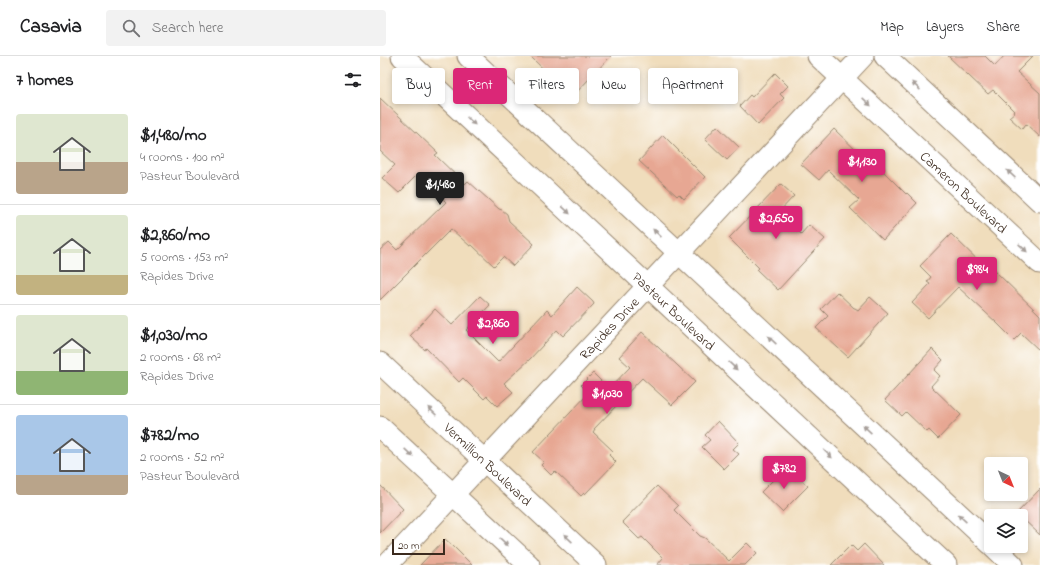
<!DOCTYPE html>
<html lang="en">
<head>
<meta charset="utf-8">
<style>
	body { margin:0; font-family:"Indie Flower",sans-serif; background:#f2f2f2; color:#202124; height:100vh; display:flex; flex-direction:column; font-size:15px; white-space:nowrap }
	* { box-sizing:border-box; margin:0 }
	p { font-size:13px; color:#757577 }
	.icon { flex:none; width:22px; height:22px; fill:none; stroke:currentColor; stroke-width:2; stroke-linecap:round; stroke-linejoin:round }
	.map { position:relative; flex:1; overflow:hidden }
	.drawer { display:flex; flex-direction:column; background:#fff; width:380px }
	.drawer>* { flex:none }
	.top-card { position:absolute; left:12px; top:12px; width:380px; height:36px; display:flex; gap:8px }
	.needle { width:26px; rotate:137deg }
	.buttons { position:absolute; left:604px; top:401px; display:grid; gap:8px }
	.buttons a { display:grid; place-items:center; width:44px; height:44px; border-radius:4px; background:#fff; box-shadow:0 2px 6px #0003; font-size:20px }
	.scale { position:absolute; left:12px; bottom:10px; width:53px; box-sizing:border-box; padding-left:4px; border:2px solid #3b2a1e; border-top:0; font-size:11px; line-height:14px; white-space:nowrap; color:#3b2a1e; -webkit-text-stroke:3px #fff; paint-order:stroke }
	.price { position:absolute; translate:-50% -34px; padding:0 9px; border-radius:4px; background:#db2777; color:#fff; font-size:13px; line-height:26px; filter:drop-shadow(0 1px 2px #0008) }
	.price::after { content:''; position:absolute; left:50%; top:24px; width:12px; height:9px; margin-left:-6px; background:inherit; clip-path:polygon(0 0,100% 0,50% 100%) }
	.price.active { background:#222; color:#fff }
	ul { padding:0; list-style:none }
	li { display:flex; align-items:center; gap:12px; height:100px; padding:0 16px }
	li+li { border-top:1px solid #e0e0e0 }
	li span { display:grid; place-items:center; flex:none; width:112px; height:80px; border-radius:4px; color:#555 }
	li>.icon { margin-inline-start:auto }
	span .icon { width:48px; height:48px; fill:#fffc; stroke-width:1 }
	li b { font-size:17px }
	h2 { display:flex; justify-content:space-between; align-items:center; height:48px; padding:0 16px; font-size:17px }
	.chip { padding:0 14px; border-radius:4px; background:#fff; box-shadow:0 2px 6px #0003; font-size:14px; line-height:36px }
	.chip.active { background:#db2777; color:#fff }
	header { display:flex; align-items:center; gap:24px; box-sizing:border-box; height:56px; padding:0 20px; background:#fff; border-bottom:1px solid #e0e0e0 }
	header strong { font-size:19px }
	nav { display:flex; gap:22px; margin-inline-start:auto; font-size:14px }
	.search { width:280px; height:36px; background:#f2f2f2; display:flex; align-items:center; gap:10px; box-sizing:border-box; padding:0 14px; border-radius:4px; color:#757577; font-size:15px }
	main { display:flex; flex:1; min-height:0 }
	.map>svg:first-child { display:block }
	.building { fill:#e7a793 }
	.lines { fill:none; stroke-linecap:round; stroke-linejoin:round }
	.minor-casing { stroke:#96846d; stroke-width:23 }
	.minor { stroke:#fff; stroke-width:21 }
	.oneway { fill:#a79f9a }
	.labels { text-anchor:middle; stroke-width:4; stroke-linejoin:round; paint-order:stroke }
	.street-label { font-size:14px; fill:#3b2a1e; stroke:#fff }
</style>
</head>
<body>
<header>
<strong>Casavia</strong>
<div class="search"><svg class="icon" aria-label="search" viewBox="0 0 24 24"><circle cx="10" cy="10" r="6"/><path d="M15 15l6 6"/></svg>Search here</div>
<nav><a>Map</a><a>Layers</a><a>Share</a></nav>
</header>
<main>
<section class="drawer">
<h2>7 homes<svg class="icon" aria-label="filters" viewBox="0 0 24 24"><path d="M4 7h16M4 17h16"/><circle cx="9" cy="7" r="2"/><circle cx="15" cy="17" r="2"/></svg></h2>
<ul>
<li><span style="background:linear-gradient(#dfe7d0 60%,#b9a48a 0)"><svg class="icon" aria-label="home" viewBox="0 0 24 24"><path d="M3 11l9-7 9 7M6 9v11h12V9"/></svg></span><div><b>$1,480/mo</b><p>4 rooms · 100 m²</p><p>Pasteur Boulevard</p></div></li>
<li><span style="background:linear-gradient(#dfe7d0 75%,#c2b280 0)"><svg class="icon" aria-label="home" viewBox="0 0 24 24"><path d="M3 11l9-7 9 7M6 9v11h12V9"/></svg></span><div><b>$2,860/mo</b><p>5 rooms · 153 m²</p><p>Rapides Drive</p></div></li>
<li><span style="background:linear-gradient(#dfe7d0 70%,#8fb573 0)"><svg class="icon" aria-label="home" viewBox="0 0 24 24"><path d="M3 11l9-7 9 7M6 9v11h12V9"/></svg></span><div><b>$1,030/mo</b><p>2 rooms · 68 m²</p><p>Rapides Drive</p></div></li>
<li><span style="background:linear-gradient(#a9c7e8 75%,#b9a48a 0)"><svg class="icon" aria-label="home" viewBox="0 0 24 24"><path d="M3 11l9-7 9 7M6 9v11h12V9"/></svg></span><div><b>$782/mo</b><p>2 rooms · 52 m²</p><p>Pasteur Boulevard</p></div></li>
</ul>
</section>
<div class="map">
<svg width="660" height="509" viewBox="0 0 660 509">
	<rect width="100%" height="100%" fill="#fff"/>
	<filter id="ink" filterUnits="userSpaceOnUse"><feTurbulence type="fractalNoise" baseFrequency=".025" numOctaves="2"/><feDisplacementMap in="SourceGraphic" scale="8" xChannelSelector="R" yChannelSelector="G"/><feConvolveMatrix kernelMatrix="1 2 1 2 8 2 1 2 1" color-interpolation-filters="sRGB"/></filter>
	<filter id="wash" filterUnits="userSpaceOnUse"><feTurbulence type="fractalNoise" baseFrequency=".012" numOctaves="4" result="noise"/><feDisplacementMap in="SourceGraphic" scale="16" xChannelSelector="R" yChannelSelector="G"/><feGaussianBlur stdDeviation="0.9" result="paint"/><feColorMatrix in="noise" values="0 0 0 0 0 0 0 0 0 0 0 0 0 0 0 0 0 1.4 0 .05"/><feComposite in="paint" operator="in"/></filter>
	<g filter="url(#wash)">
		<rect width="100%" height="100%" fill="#f0ddbc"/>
		<g id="blocks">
			<path class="building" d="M150,0h81l-39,41z
				M568,0h37l10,10 9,-10h29l-16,16 23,21v44l-14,-13 -4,5 -13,-12 6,-5 -22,-22 -5,4z
				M395,17l13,13 -8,8 4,4 -26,27 -18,-19 10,-11 2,2z
				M0,42l58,55 -3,2 30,29 3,-3 31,28 3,1 5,4 2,7 25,23 -21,22 -10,-9 -9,9 -22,-21 -2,1 -19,-17 -71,71v-50l9,-8 8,8 49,-48 -3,-3 1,-1 -25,-25 -20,20 -17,-15 13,-13 -15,-14z
				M337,70l22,21 -12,13 -22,-21z
				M454,73l27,26 3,-3 42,42 1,-1 10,10 -34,37 -33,-32 9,-8 -31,-30 -9,10 -18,-16z
				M283,79l42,42 -21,22 -5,-5 -2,2 -38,-35z
				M401,128l13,12 -16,17 23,21 8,-9 16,14 -47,51 -21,-20 2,-2 -30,-30z
				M571,178l41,40 3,-3 45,44v36l-19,-18 -7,7 -17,-17 -39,-36 -30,31 -16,-15 18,-19 -3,-2 4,-5 -11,-11z
				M197,231l16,15 1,2 -31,32 -6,-6 -27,29 -26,24 9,9 -16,14 -10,-10 -3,3 -21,-21 -4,4 -33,-34 -1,2 -15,-14 25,-27 17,16 28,-29 10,9 -24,25 32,32 49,-52 5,5z
				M457,236l17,16h1l3,2 12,-13 18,16 -40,44 -32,-29 12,-12 -7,-7z
				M262,276l53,50 -23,23 -30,-27 -25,26h1l-24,25h1l-2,3 20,19 -4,4 7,7 -31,32 -1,-1 -3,3 -26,-25 -4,4 -10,-10 3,-3 -11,-10 56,-59 -8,-8 12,-12 16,16 21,-22 -11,-10z
				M552,293l11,11 -9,10 6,6 -9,10 30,29 -23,24 -9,-9 -2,2 -21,-20 -4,4 -17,-16z
				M338,365l21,22 -6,6 6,5 -15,15 -22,-22 8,-7 -5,-5z
				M403,414l11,10 4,-3 10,9 -26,26 -21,-20z
				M0,429l23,24 -23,24z
				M277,430l21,20 -4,4 26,26 5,2 24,23 18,-18 10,10 -12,12h-88l6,-7 -21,-21 -3,2 -17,-17z
				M660,433v46l-19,-18v-1l-4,-3z
				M65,483l8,7 19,19h-52z
				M484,488l20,21h-53l20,-20 6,6z"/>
		</g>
	</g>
	<g filter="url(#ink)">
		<use href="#blocks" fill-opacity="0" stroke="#96846d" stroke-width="1"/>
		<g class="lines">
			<defs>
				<path id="minor" d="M22,0l544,509
					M88,0l523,488
					M438,0l222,207
					M505,0l155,145
					M0,307l216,202
					M0,371l149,138
					M613,490l20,19
					M7,509l476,-509"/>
			</defs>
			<use href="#minor" class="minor-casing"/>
			<use href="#minor" class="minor"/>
		</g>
		<defs><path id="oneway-solid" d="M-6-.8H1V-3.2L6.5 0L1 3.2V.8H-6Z"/></defs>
		<g class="oneway">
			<use href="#oneway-solid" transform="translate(536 30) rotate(-137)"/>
			<use href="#oneway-solid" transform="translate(487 46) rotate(43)"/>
			<use href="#oneway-solid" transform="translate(91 65) rotate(43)"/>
			<use href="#oneway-solid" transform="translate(631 118) rotate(-137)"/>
			<use href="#oneway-solid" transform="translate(186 154) rotate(43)"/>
			<use href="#oneway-solid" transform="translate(277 177) rotate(-137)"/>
			<use href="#oneway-solid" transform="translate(643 192) rotate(43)"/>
			<use href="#oneway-solid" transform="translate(392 284) rotate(-137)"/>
			<use href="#oneway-solid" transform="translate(353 310) rotate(43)"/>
			<use href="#oneway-solid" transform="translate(52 355) rotate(-137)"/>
			<use href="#oneway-solid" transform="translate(487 373) rotate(-137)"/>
			<use href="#oneway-solid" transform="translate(29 397) rotate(43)"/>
			<use href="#oneway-solid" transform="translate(448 398) rotate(43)"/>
			<use href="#oneway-solid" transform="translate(582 462) rotate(-137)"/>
			<use href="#oneway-solid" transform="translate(188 482) rotate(-137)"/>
			<use href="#oneway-solid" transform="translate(124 486) rotate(43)"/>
		</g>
	</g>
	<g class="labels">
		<g class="street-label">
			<text transform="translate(584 136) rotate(43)" y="5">Cameron Boulevard</text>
			<text transform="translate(294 255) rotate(43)" y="5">Pasteur Boulevard</text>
			<text transform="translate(229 272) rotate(-47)" y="5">Rapides Drive</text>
			<text transform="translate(108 408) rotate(43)" y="5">Vermillion Boulevard</text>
		</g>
	</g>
</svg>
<div class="buttons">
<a><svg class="needle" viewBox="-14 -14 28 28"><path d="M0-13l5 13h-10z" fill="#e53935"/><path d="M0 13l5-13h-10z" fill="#757577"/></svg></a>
<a><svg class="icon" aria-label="layers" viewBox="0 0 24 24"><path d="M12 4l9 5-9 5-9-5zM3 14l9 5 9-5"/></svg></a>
</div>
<div class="scale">20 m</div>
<b class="price" style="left:482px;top:127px">$1,130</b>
<b class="price active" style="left:60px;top:150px">$1,480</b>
<b class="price" style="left:396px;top:184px">$2,650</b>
<b class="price" style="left:597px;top:235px">$984</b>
<b class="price" style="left:113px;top:289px">$2,860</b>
<b class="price" style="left:227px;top:359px">$1,030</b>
<b class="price" style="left:404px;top:434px">$782</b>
<div class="top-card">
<a class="chip">Buy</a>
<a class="chip active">Rent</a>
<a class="chip">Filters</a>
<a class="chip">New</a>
<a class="chip">Apartment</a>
</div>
</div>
</main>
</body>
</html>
